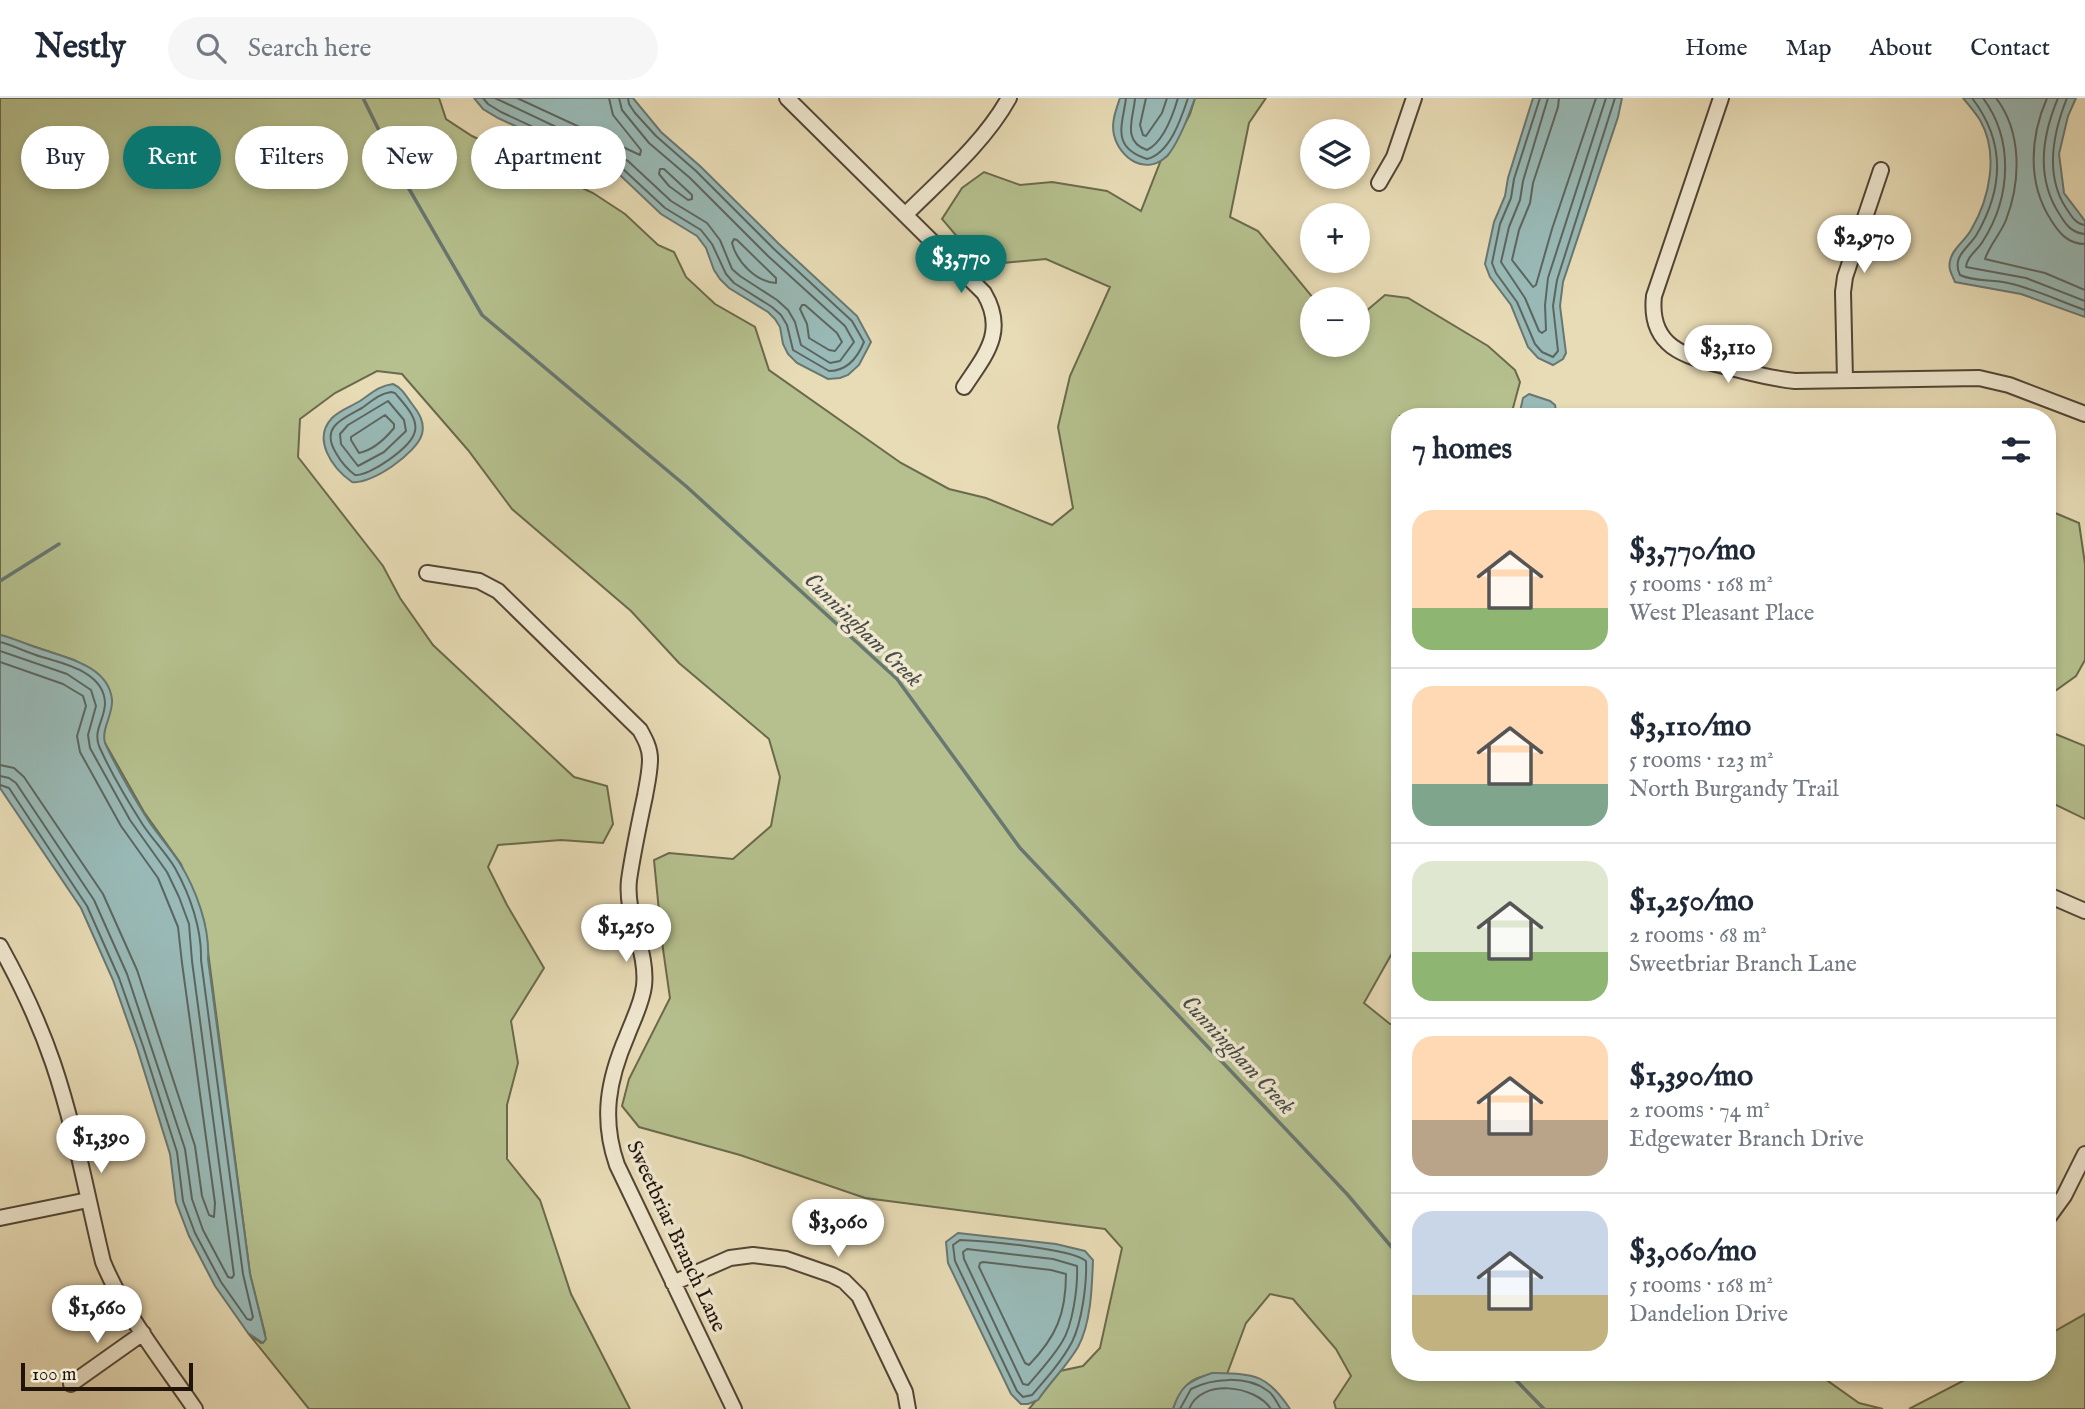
<!DOCTYPE html>
<html lang="en">
<head>
<meta charset="utf-8">
<style>
	body { margin:0; font-family:"IM FELL English",serif; background:#f6f6f7; color:#1f2937; height:100vh; display:flex; flex-direction:column; font-size:26px; white-space:nowrap }
	* { box-sizing:border-box; margin:0 }
	p { font-size:23px; color:#747a83 }
	.icon { flex:none; width:38px; height:38px; fill:none; stroke:currentColor; stroke-width:2; stroke-linecap:round; stroke-linejoin:round }
	.map { position:relative; flex:1; overflow:hidden }
	.side { position:absolute; left:1391px; top:310px; width:665px; height:973px; display:flex; flex-direction:column; background:#fff; border-radius:28px; box-shadow:0 4px 10px #0003 }
	.side>* { flex:none }
	.banner { position:absolute; left:21px; top:28px; width:665px; height:63px; display:flex; gap:14px }
	.buttons { position:absolute; left:1300px; top:21px; display:grid; gap:14px }
	.buttons a { display:grid; place-items:center; width:70px; height:70px; border-radius:50%; background:#fff; box-shadow:0 4px 10px #0003; font-size:35px }
	.scale { position:absolute; left:21px; bottom:18px; width:172px; box-sizing:border-box; padding-left:7px; border:4px solid #20130a; border-top:0; font-size:19px; line-height:24px; white-space:nowrap; color:#20130a; -webkit-text-stroke:5px #f0e8d0; paint-order:stroke }
	.price { position:absolute; translate:-50% -60px; padding:0 16px; border-radius:24px; background:#fff; color:#222; font-size:23px; line-height:46px; filter:drop-shadow(0 2px 4px #0008) }
	.price::after { content:''; position:absolute; left:50%; top:42px; width:21px; height:16px; margin-left:-10px; background:inherit; clip-path:polygon(0 0,100% 0,50% 100%) }
	.price.active { background:#0f766e; color:#fff }
	ul { padding:0; list-style:none }
	li { display:flex; align-items:center; gap:21px; height:175px; padding:0 21px }
	li+li { border-top:2px solid #e0e1e3 }
	li span { display:grid; place-items:center; flex:none; width:196px; height:140px; border-radius:21px; color:#555 }
	li>.icon { margin-inline-start:auto }
	span .icon { width:84px; height:84px; fill:#fffc; stroke-width:1 }
	li b { font-size:30px }
	h2 { display:flex; justify-content:space-between; align-items:center; height:84px; padding:0 21px; font-size:30px }
	.chip { padding:0 24px; border-radius:32px; background:#fff; box-shadow:0 4px 10px #0003; font-size:24px; line-height:63px }
	.chip.active { background:#0f766e; color:#fff }
	header { display:flex; align-items:center; gap:42px; box-sizing:border-box; height:98px; padding:0 35px; background:#fff; border-bottom:2px solid #e0e1e3 }
	header strong { font-size:33px }
	nav { display:flex; gap:38px; margin-inline-start:auto; font-size:24px }
	.search { width:490px; height:63px; background:#f6f6f7; display:flex; align-items:center; gap:18px; box-sizing:border-box; padding:0 24px; border-radius:38px; color:#747a83; font-size:26px }
	.map>svg:first-child { display:block }
	.green { fill:#b5c08e; stroke:#6a6a4c; stroke-width:2 }
	.water { fill:#99bab7; stroke:#697772; stroke-width:2 }
	.lines { fill:none; stroke-linecap:round; stroke-linejoin:round }
	.shore { stroke:#5c6660; stroke-width:2 }
	.stream { stroke:#697772; stroke-width:3.5 }
	.minor-casing { stroke:#524535; stroke-width:18 }
	.minor { stroke:#f0e8d0; stroke-width:14 }
	.labels { text-anchor:middle; stroke-width:7; stroke-linejoin:round; paint-order:stroke }
	.street-label { font-size:21px; fill:#20130a; stroke:#f0e8d0 }
	.water-label { font-size:23px; font-style:italic; fill:#4a4d47; stroke:#f0e8d0 }
</style>
</head>
<body>
<header>
<strong>Nestly</strong>
<div class="search"><svg class="icon" aria-label="search" viewBox="0 0 24 24"><circle cx="10" cy="10" r="6"/><path d="M15 15l6 6"/></svg>Search here</div>
<nav><a>Home</a><a>Map</a><a>About</a><a>Contact</a></nav>
</header>
<div class="map">
<svg width="2085" height="1311" viewBox="0 0 2085 1311">
	<rect width="100%" height="100%" fill="#e8dcb6"/>
	<filter id="stains"><feTurbulence type="fractalNoise" baseFrequency=".00286" numOctaves="4"/><feColorMatrix values="0 0 0 0 .2 0 0 0 0 .09 0 0 0 0 .02 0 0 0 .5 -.17"/></filter>
	<radialGradient id="worn" r=".72"><stop offset=".6" stop-color="#630" stop-opacity="0"/><stop offset="1" stop-color="#630" stop-opacity=".3"/></radialGradient>
	<path class="green" d="M0,0h439l7,21 26,17 121,57 32,21 33,31 16,7 12,25 29,27 40,23 14,43 132,93 48,26 37,9 66,27 21,-17 -15,-81 12,-51 40,-89 -64,-28 -43,4 -38,-17 -23,-27 20,-31 22,-16 36,13 32,-3 55,9 34,20 20,-51 7,-5 22,-41 5,-16h71l-17,25 -19,94 28,14 56,68 -2,46h46v-27l27,-23 23,3 80,48 27,24 5,12 -7,26 1,8h-114v491l-4,13 4,19 -36,64 26,21 10,-1v349h409l16,7 34,24 24,6h-547l-2,-7 17,-26 -15,-27 -43,-50 -23,-5 -24,29 -19,51c-30,-1 -44,7 -54,35h-144l31,-38 23,-5 17,-18 22,-100 -17,-19 -240,-31 -125,-43 -101,-28 -17,-21 7,-27 41,-81 -8,-56 -8,-82 15,-7 64,6 38,-33 9,-49 -11,-38 -90,-76 -48,-52 -119,-102 -44,-59 -66,-76 -25,-3 -42,22 -35,26 -2,38 85,109 17,32 33,47 141,132 33,9 6,38 -10,19 -42,-3 -63,5 -10,22 19,38 37,63 -33,53 7,42 -11,42v54l33,41 31,94 59,115h-321l-61,-76 13,10 4,-9 -15,-60 -46,-353 -23,-57 -37,-52 -39,-69 -2,-6 9,-37 -9,-20 -14,-12 -15,-8 -74,-25z
		M2048,412l31,13 6,41v96l-9,16 -28,20z
		M2048,633l37,15v73l-37,-18z
		M2085,1216v95h-176l71,-37h68v-37z"/>
	<path class="water" d="M474,0h159l28,34 39,34 79,78 78,72 14,26 -12,23 -11,10 -8,3 -12,1 -31,-16 -9,-9 -5,-10 -3,-17 -5,-8 -7,-7 -39,-24 -9,-9 -6,-9 -8,-22 -9,-12 -36,-22 -41,-39 -122,-57 -15,-9z
		M1120,0h75c-6,17 -16,45 -28,58 -21,20 -47,3 -53,-21 -3,-13 2,-25 6,-37z
		M1533,0h89l-4,19 -55,165 -3,24 6,47 -3,6 -10,6 -15,-7 -10,-11 -17,-42 -21,-28 -5,-13 9,-42 11,-26 3,-18z
		M1963,0h113l-8,18 -9,38 5,39 21,28v96l-64,-23 -66,-12c-3,-7 -7,-13 -5,-21 2,-12 15,-20 21,-31 19,-32 28,-77 9,-110 -5,-8 -11,-15 -17,-22z
		M393,286c9,4 13,12 19,20 7,9 13,18 10,30 -5,19 -51,51 -70,48 -20,-14 -40,-43 -20,-64 8,-8 18,-11 28,-17 12,-8 18,-15 33,-17z
		M1529,296l21,7 5,4 2,11h-38l4,-18z
		M0,537c14,3 27,10 41,14 26,9 68,17 71,51 1,15 -11,29 -7,43 12,26 29,55 45,80 9,13 20,25 29,39 17,27 31,65 29,97l42,315 16,65 -3,4 -15,-10 -33,-47 -26,-50 -13,-34 -6,-48 -33,-106 -24,-68 -32,-72 -81,-120z
		M958,1135l98,11 29,7 8,9c-1,27 -2,63 -15,87 -11,19 -28,35 -40,53l-10,4h-7l-10,-10 -63,-131 -2,-21z
		M1212,1275c42,1 54,0 78,36h-117c8,-24 16,-28 39,-36z"/>
	<g class="lines">
		<path class="shore" d="M483,0l5,6 13,8 122,57 42,39 36,22 11,14 14,30 8,9 38,24 9,8 6,10 6,25 36,21c18,0 28,-12 35,-29l-12,-21 -78,-72 -78,-78 -40,-35 -21,-23 -6,-9 -1,-6
			M495,0l133,63 43,40 36,22 13,17 12,29 8,7 37,24 11,10 7,12 6,23 29,18 10,-2 14,-19 -9,-16 -77,-70 -78,-78 -41,-35 -27,-33 -3,-12
			M517,0l123,57 1,-5 -28,-35 -4,-17
			M1126,0c-3,26 -16,49 21,61 23,-6 34,-40 41,-61
			M1135,0c-1,19 -14,43 12,52 17,-8 26,-35 31,-52
			M1146,0l-6,27 3,10 3,1 16,-23 5,-15
			M1540,0l-26,81 -3,19 -11,26 -8,39 4,10 21,29 18,42 7,8 11,5 5,-6 -5,-45 4,-26 58,-182
			M1548,0l-25,83 -3,19 -11,27 -8,35 24,36 14,33 3,2 4,-3 -1,-25 3,-27 58,-180
			M1559,0l-1,9 -25,76 -3,20 -11,27 -7,30 21,27 3,-2 16,-56 44,-131
			M1972,0c33,43 32,89 5,136 -8,14 -26,22 -17,41 14,7 32,4 48,8 27,6 51,18 77,27
			M1983,0c31,42 28,99 0,143 -5,9 -16,15 -17,26l60,11 59,23
			M1996,0c26,34 25,83 10,122 -5,13 -17,26 -21,39l60,14 40,17
			M2047,0c-17,39 -20,85 4,122 8,13 17,24 34,24
			M2058,0c-16,38 -22,81 2,117 6,10 12,18 25,19
			M2067,0c-14,35 -23,76 -1,110 5,7 9,16 19,17
			M660,71h4l28,26v4l-4,1 -19,-14 -10,-12z
			M734,141l3,1 39,38v5c-20,-1 -39,-21 -44,-40z
			M802,207h3l32,28 5,9 -7,9 -6,-1 -20,-12 -2,-14 -7,-15z
			M391,294l4,1c8,10 23,24 20,38 -3,16 -45,45 -60,44 -8,-6 -14,-13 -19,-22 -16,-26 6,-34 26,-45 10,-7 16,-14 29,-16z
			M388,303l16,19 2,11 -22,21 -26,14 -17,-22 -1,-10 8,-9z
			M385,317l9,9v4c-9,11 -21,22 -35,25l-8,-13v-3z
			M0,544c15,4 28,11 42,15 23,7 62,15 63,46 0,16 -12,27 -6,43 12,27 28,54 44,79 10,15 23,28 32,43 15,27 27,61 26,92l42,314 10,43 -2,3 -4,-1 -26,-37 -26,-49 -12,-32 -6,-49 -34,-106 -24,-68 -32,-72 -78,-118 -9,-3
			M0,553l67,23 24,16 5,16 -8,29 2,13 40,72 37,52 12,25 10,27 3,37 42,314 -2,3 -4,-1 -25,-47 -11,-31 -7,-50 -58,-175 -33,-74 -78,-117 -7,-5 -9,-2
			M0,564l63,22 20,12 3,10 -9,30 3,16 41,74 37,52 20,49 4,36 33,240 -1,14 -5,-2 -7,-19 -7,-50 -58,-176 -34,-76 -79,-117 -10,-9 -14,-3
			M960,1142c23,1 110,8 126,21 1,22 -4,61 -14,81 -10,19 -26,37 -40,53l-9,2 -6,-6 -62,-130 -2,-16z
			M967,1151l86,10 24,7c1,20 -4,59 -15,76 -9,15 -22,29 -34,43l-5,-1 -59,-125 -1,-7z
			M983,1164l68,8 15,4c0,40 -10,63 -37,91l-4,-2 -46,-96 1,-4z
			M1180,1311l11,-20c21,-11 56,-14 77,2 6,4 9,12 13,18
			M1189,1311c12,-31 66,-24 82,0"/>
		<path class="stream" d="M363,0l38,77 81,140 205,172 210,192 123,169 327,346 53,63
			M0,483l59,-37
			M1508,1274l36,37"/>
		<defs>
			<path id="minor" d="M787,0l197,195c23,39 1,62 -20,94
				M1721,0l-67,198c-6,54 35,61 77,72 21,5 42,11 64,13l184,-3 30,7 76,29
				M1379,85l15,-26 20,-59
				M905,117c36,-36 79,-72 104,-117
				M1845,282l-2,-88 2,-15 36,-107
				M427,475l52,8 19,10 142,139c5,9 10,18 10,29 0,13 -3,25 -5,37 -6,28 -12,56 -16,84 -4,37 19,70 15,106 -2,17 -11,34 -17,50 -19,44 -26,83 -10,129l117,244
				M2048,797l37,16
				M0,848c21,38 39,76 53,117 22,65 34,133 50,199 22,53 60,100 92,147
				M0,1120l88,-18
				M2048,1120l16,-22 21,-42
				M673,1185l57,-25 23,-3 33,4 46,16 12,6 15,15 46,96 3,17
				M71,1286l72,-51"/>
		</defs>
		<use href="#minor" class="minor-casing"/>
		<use href="#minor" class="minor"/>
	</g>
	<g class="labels">
		<g class="street-label">
			<text transform="translate(677 1138) rotate(65)" y="7">Sweetbriar Branch Lane</text>
		</g>
		<g class="water-label">
			<text transform="translate(864 531) rotate(44)" y="8">Cunningham Creek</text>
			<text transform="translate(1239 956) rotate(47)" y="8">Cunningham Creek</text>
		</g>
	</g>
	<rect width="100%" height="100%" filter="url(#stains)"/>
	<rect width="100%" height="100%" fill="url(#worn)"/>
</svg>
<div class="buttons">
<a><svg class="icon" aria-label="layers" viewBox="0 0 24 24"><path d="M12 4l9 5-9 5-9-5zM3 14l9 5 9-5"/></svg></a>
<a>+</a>
<a>−</a>
</div>
<div class="scale">100 m</div>
<b class="price" style="left:1864px;top:177px">$2,970</b>
<b class="price active" style="left:961px;top:197px">$3,770</b>
<b class="price" style="left:1728px;top:287px">$3,110</b>
<b class="price" style="left:626px;top:866px">$1,250</b>
<b class="price" style="left:101px;top:1077px">$1,390</b>
<b class="price" style="left:838px;top:1161px">$3,060</b>
<b class="price" style="left:97px;top:1247px">$1,660</b>
<div class="banner">
<a class="chip">Buy</a>
<a class="chip active">Rent</a>
<a class="chip">Filters</a>
<a class="chip">New</a>
<a class="chip">Apartment</a>
</div>
<section class="side">
<h2>7 homes<svg class="icon" aria-label="filters" viewBox="0 0 24 24"><path d="M4 7h16M4 17h16"/><circle cx="9" cy="7" r="2"/><circle cx="15" cy="17" r="2"/></svg></h2>
<ul>
<li><span style="background:linear-gradient(#ffd9b3 70%,#8fb573 0)"><svg class="icon" aria-label="home" viewBox="0 0 24 24"><path d="M3 11l9-7 9 7M6 9v11h12V9"/></svg></span><div><b>$3,770/mo</b><p>5 rooms · 168 m²</p><p>West Pleasant Place</p></div></li>
<li><span style="background:linear-gradient(#ffd9b3 70%,#7fa58c 0)"><svg class="icon" aria-label="home" viewBox="0 0 24 24"><path d="M3 11l9-7 9 7M6 9v11h12V9"/></svg></span><div><b>$3,110/mo</b><p>5 rooms · 123 m²</p><p>North Burgandy Trail</p></div></li>
<li><span style="background:linear-gradient(#dfe7d0 65%,#8fb573 0)"><svg class="icon" aria-label="home" viewBox="0 0 24 24"><path d="M3 11l9-7 9 7M6 9v11h12V9"/></svg></span><div><b>$1,250/mo</b><p>2 rooms · 68 m²</p><p>Sweetbriar Branch Lane</p></div></li>
<li><span style="background:linear-gradient(#ffd9b3 60%,#b9a48a 0)"><svg class="icon" aria-label="home" viewBox="0 0 24 24"><path d="M3 11l9-7 9 7M6 9v11h12V9"/></svg></span><div><b>$1,390/mo</b><p>2 rooms · 74 m²</p><p>Edgewater Branch Drive</p></div></li>
<li><span style="background:linear-gradient(#c9d6e8 60%,#c2b280 0)"><svg class="icon" aria-label="home" viewBox="0 0 24 24"><path d="M3 11l9-7 9 7M6 9v11h12V9"/></svg></span><div><b>$3,060/mo</b><p>5 rooms · 168 m²</p><p>Dandelion Drive</p></div></li>
</ul>
</section>
</div>
</body>
</html>
